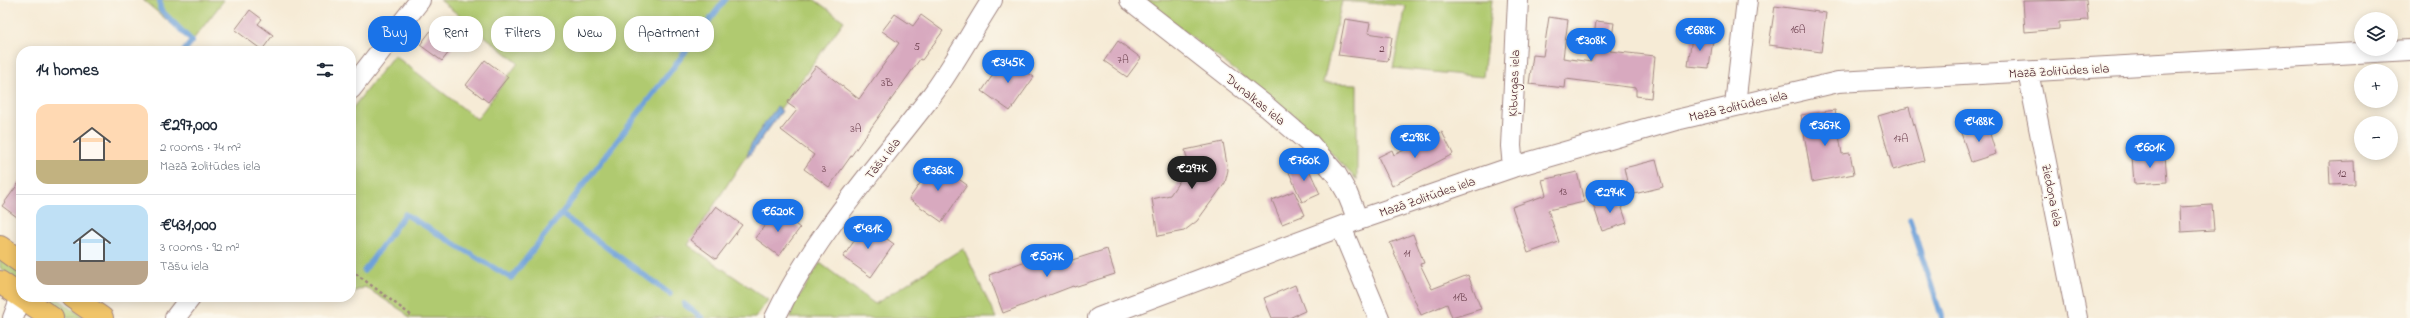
<!DOCTYPE html>
<html lang="en">
<head>
<meta charset="utf-8">
<style>
	body { margin:0; font-family:"Indie Flower",sans-serif; background:#f6f6f7; color:#1f2937; height:100vh; display:flex; flex-direction:column; font-size:15px; white-space:nowrap }
	* { box-sizing:border-box; margin:0 }
	p { font-size:13px; color:#747a83 }
	.icon { flex:none; width:22px; height:22px; fill:none; stroke:currentColor; stroke-width:2; stroke-linecap:round; stroke-linejoin:round }
	.map { position:relative; flex:1; overflow:hidden }
	.details { position:absolute; left:16px; top:46px; width:340px; height:256px; display:flex; flex-direction:column; background:#fff; border-radius:16px; box-shadow:0 2px 10px #0003 }
	.details>* { flex:none }
	.guide { position:absolute; left:368px; top:16px; width:380px; height:36px; display:flex; gap:8px }
	.tools { position:absolute; left:2354px; top:12px; display:grid; gap:8px }
	.tools a { display:grid; place-items:center; width:44px; height:44px; border-radius:50%; background:#fff; box-shadow:0 2px 10px #0003; font-size:20px }
	.price { position:absolute; translate:-50% -34px; padding:0 9px; border-radius:14px; background:#1a73e8; color:#fff; font-size:13px; line-height:26px; filter:drop-shadow(0 1px 2px #0008) }
	.price::after { content:''; position:absolute; left:50%; top:24px; width:12px; height:9px; margin-left:-6px; background:inherit; clip-path:polygon(0 0,100% 0,50% 100%) }
	.price.selected { background:#222; color:#fff }
	ul { padding:0; list-style:none }
	li { display:flex; align-items:center; gap:12px; height:100px; padding:0 20px }
	li+li { border-top:1px solid #e0e1e3 }
	li span { display:grid; place-items:center; flex:none; width:112px; height:80px; border-radius:12px; color:#555 }
	li>.icon { margin-inline-start:auto }
	span .icon { width:48px; height:48px; fill:#fffc; stroke-width:1 }
	li b { font-size:17px }
	h2 { display:flex; justify-content:space-between; align-items:center; height:48px; padding:0 20px; font-size:17px }
	.pill { padding:0 14px; border-radius:16px; background:#fff; box-shadow:0 2px 10px #0003; font-size:14px; line-height:36px }
	.pill.selected { background:#1a73e8; color:#fff }
	.map>svg:first-child { display:block }
	.green { fill:#b0ca70; stroke:#7d744e }
	.water { fill:#6ea1d9; stroke:#5c6082 }
	.lines { fill:none; stroke-linecap:round; stroke-linejoin:round }
	.stream { stroke:#6ea1d9; stroke-width:5.5 }
	.building { fill:#d8a9bf }
	.minor-casing { stroke:#a08580; stroke-width:22 }
	.major-casing { stroke:#a08580; stroke-width:24 }
	.path { stroke:#a08580; stroke-width:2.5; stroke-dasharray:3 3; stroke-linecap:butt }
	.minor { stroke:#fff; stroke-width:20 }
	.major { stroke:#f0c469; stroke-width:22 }
	.labels { text-anchor:middle; stroke-width:3; stroke-linejoin:round; paint-order:stroke }
	.number-label { font-size:11px; fill:#6e4250 }
	.street-label { font-size:13px; fill:#4a1f2b; stroke:#fbf7ec }
</style>
</head>
<body>
<div class="map">
<svg width="2410" height="318" viewBox="0 0 2410 318">
	<rect width="100%" height="100%" fill="#fbf7ec"/>
	<filter id="ink" filterUnits="userSpaceOnUse"><feTurbulence type="fractalNoise" baseFrequency=".025" numOctaves="2"/><feDisplacementMap in="SourceGraphic" scale="8" xChannelSelector="R" yChannelSelector="G"/><feConvolveMatrix kernelMatrix="1 2 1 2 8 2 1 2 1" color-interpolation-filters="sRGB"/></filter>
	<filter id="wash" filterUnits="userSpaceOnUse"><feTurbulence type="fractalNoise" baseFrequency=".012" numOctaves="4" result="noise"/><feDisplacementMap in="SourceGraphic" scale="16" xChannelSelector="R" yChannelSelector="G"/><feGaussianBlur stdDeviation="0.9" result="paint"/><feColorMatrix in="noise" values="0 0 0 0 0 0 0 0 0 0 0 0 0 0 0 0 0 1.4 0 .05"/><feComposite in="paint" operator="in"/></filter>
	<g filter="url(#wash)">
		<rect width="100%" height="100%" fill="#f6ebd6"/>
		<path class="green" d="M143,0h81l-32,41z
			M440,0h375l29,21 -100,138 -56,86 80,55 -13,18h-346l-5,-6 -39,-25 -14,6v-183l43,-55 83,64 41,-56z
			M1143,0h349l-9,77 -90,-9 13,-62 -64,-5 -19,82 34,1v96l-57,-60z
			M963,248l33,70h-206l4,-13 26,-42 55,41z
			M0,258l21,15v10l-21,-15z
			M40,297h15l30,21h-16z"/>
		<path class="water" d="M777,107l5,4 -34,46c-2,-12 21,-39 29,-50z"/>
		<g class="lines">
			<path class="stream" d="M160,0v9l32,32 -8,10
				M561,214l164,-214
				M1910,220l32,98
				M364,271l41,-57 106,64 50,-64 109,80
				M684,304l18,14"/>
		</g>
		<g id="blocks">
			<path class="building" d="M2086,0l2,20 -29,2v7l-34,3 -2,-31z
				M1775,6l51,7 -5,39 -52,-7z
				M250,10l12,9 -4,5 15,11 -11,15 -27,-20z
				M895,14l18,12 8,-11 22,16 -21,29 -2,-1 -91,128 -25,-18 10,-14 -33,-25 16,-20 -10,-7 29,-37 43,33 40,-56 -17,-12z
				M1549,17l19,3 -5,38 28,4 5,-41 18,2 -4,28 45,5 -4,42 -15,-2v-8l-70,-9 -1,9 -36,-4 4,-29 10,1z
				M1345,19l25,4 -2,10 24,4 -4,24 -50,-6z
				M435,25l22,17 -15,19 -22,-16z
				M1692,37l21,2 -4,29 -21,-2z
				M1118,41l23,17 -14,19 -23,-16z
				M1005,57l29,20 -24,34 -28,-20z
				M485,60l23,17 -20,25 -22,-17z
				M1909,107l15,54 -31,9 -15,-54z
				M1835,110l7,44 8,-1 4,21 -42,8 -11,-67z
				M1987,124l9,30 -25,8 -10,-29z
				M1442,132l11,22 -61,32 -14,-29 14,-7 2,5z
				M1223,142l5,28 -3,13 -28,38 -13,10 -26,5 -6,-37 18,-4 19,-28 -4,-17z
				M2165,154l2,28 -33,2 -2,-28z
				M1656,160l7,27 -33,8 -6,-27z
				M2354,161l1,23 -25,1 -1,-23z
				M935,162l32,23 -25,37 -33,-23z
				M1306,163l14,31 -18,8 -14,-32z
				M1577,172l7,30 -36,8 11,32 -31,11 -16,-46 34,-12 -4,-15z
				M21,180v40l-19,-14z
				M1294,191l11,24 -23,9 -10,-24z
				M1618,196l9,27 -25,8 -9,-27z
				M2212,205l2,25 -33,2 -1,-25z
				M716,206l26,19 -26,34 -26,-19z
				M777,210l23,18 -21,28 -24,-18z
				M866,224l28,20 -23,33 -28,-20z
				M1413,234l11,29 -4,1 12,25 36,-14 13,34 -29,9 -5,-14 -26,11 -31,-72z
				M1107,249l8,25 -41,13 -1,-1 -70,27 -14,-38 52,-20 6,13z
				M1295,285l10,26 -16,7h-17l-8,-20z"/>
		</g>
	</g>
	<g filter="url(#ink)">
		<use href="#blocks" fill-opacity="0" stroke="#a08580" stroke-width="1"/>
		<g class="lines">
			<defs>
				<path id="minor" d="M1130,0l137,107 42,36 27,31 11,19 11,27
					M2028,72l49,246
					M351,89l69,-89
					M1735,105l12,-105
					M1513,167l-2,-21 7,-146
					M1341,227l38,91
					M13,318l8,-21
					M175,318l16,-21
					M775,318c40,-84 101,-150 157,-223 22,-30 40,-64 60,-95
					M1098,318l260,-98 155,-53 163,-47 162,-38 572,-32"/>
				<path id="major" d="M0,247l21,15
					M0,282l52,36
					M72,297l30,21"/>
			</defs>
			<use href="#minor" class="minor-casing"/>
			<use href="#major" class="major-casing"/>
			<path class="path" d="M351,270l61,46"/>
			<use href="#minor" class="minor"/>
			<use href="#major" class="major"/>
		</g>
	</g>
	<g class="labels">
		<g class="number-label">
			<text x="1798" y="33">16A</text>
			<text x="917" y="50">5</text>
			<text x="1382" y="52">2</text>
			<text x="1123" y="63">7A</text>
			<text x="887" y="86">3B</text>
			<text x="856" y="132">3A</text>
			<text x="1901" y="142">17A</text>
			<text x="824" y="172">3</text>
			<text x="2342" y="177">12</text>
			<text x="1563" y="195">13</text>
			<text x="1407" y="257">11</text>
			<text x="1460" y="301">11B</text>
		</g>
		<g class="street-label">
			<text transform="translate(2059 70) rotate(-3)" y="5">Mazā Zolitūdes iela</text>
			<text transform="translate(1513 83) rotate(-88)" y="5">Ķiburgas iela</text>
			<text transform="translate(1256 99) rotate(39)" y="5">Dunalkas iela</text>
			<text transform="translate(1738 105) rotate(-13)" y="5">Mazā Zolitūdes iela</text>
			<text transform="translate(882 158) rotate(-52)" y="5">Tāšu iela</text>
			<text transform="translate(2053 195) rotate(79)" y="5">Ziedoņa iela</text>
			<text transform="translate(1427 196) rotate(-19)" y="5">Mazā Zolitūdes iela</text>
		</g>
	</g>
</svg>
<div class="tools">
<a><svg class="icon" aria-label="layers" viewBox="0 0 24 24"><path d="M12 4l9 5-9 5-9-5zM3 14l9 5 9-5"/></svg></a>
<a>+</a>
<a>−</a>
</div>
<b class="price" style="left:1700px;top:52px">€688K</b>
<b class="price" style="left:1591px;top:62px">€308K</b>
<b class="price" style="left:1008px;top:84px">€345K</b>
<b class="price" style="left:1979px;top:143px">€488K</b>
<b class="price" style="left:1825px;top:147px">€367K</b>
<b class="price" style="left:1415px;top:159px">€298K</b>
<b class="price" style="left:2150px;top:169px">€601K</b>
<b class="price" style="left:1304px;top:182px">€760K</b>
<b class="price selected" style="left:1192px;top:190px">€297K</b>
<b class="price" style="left:938px;top:192px">€363K</b>
<b class="price" style="left:1610px;top:214px">€294K</b>
<b class="price" style="left:778px;top:233px">€620K</b>
<b class="price" style="left:868px;top:250px">€431K</b>
<b class="price" style="left:1047px;top:278px">€507K</b>
<div class="guide">
<a class="pill selected">Buy</a>
<a class="pill">Rent</a>
<a class="pill">Filters</a>
<a class="pill">New</a>
<a class="pill">Apartment</a>
</div>
<section class="details">
<h2>14 homes<svg class="icon" aria-label="filters" viewBox="0 0 24 24"><path d="M4 7h16M4 17h16"/><circle cx="9" cy="7" r="2"/><circle cx="15" cy="17" r="2"/></svg></h2>
<ul>
<li><span style="background:linear-gradient(#ffd9b3 70%,#c2b280 0)"><svg class="icon" aria-label="home" viewBox="0 0 24 24"><path d="M3 11l9-7 9 7M6 9v11h12V9"/></svg></span><div><b>€297,000</b><p>2 rooms · 74 m²</p><p>Mazā Zolitūdes iela</p></div></li>
<li><span style="background:linear-gradient(#bfe0f5 70%,#b9a48a 0)"><svg class="icon" aria-label="home" viewBox="0 0 24 24"><path d="M3 11l9-7 9 7M6 9v11h12V9"/></svg></span><div><b>€431,000</b><p>3 rooms · 92 m²</p><p>Tāšu iela</p></div></li>
</ul>
</section>
</div>
</body>
</html>
